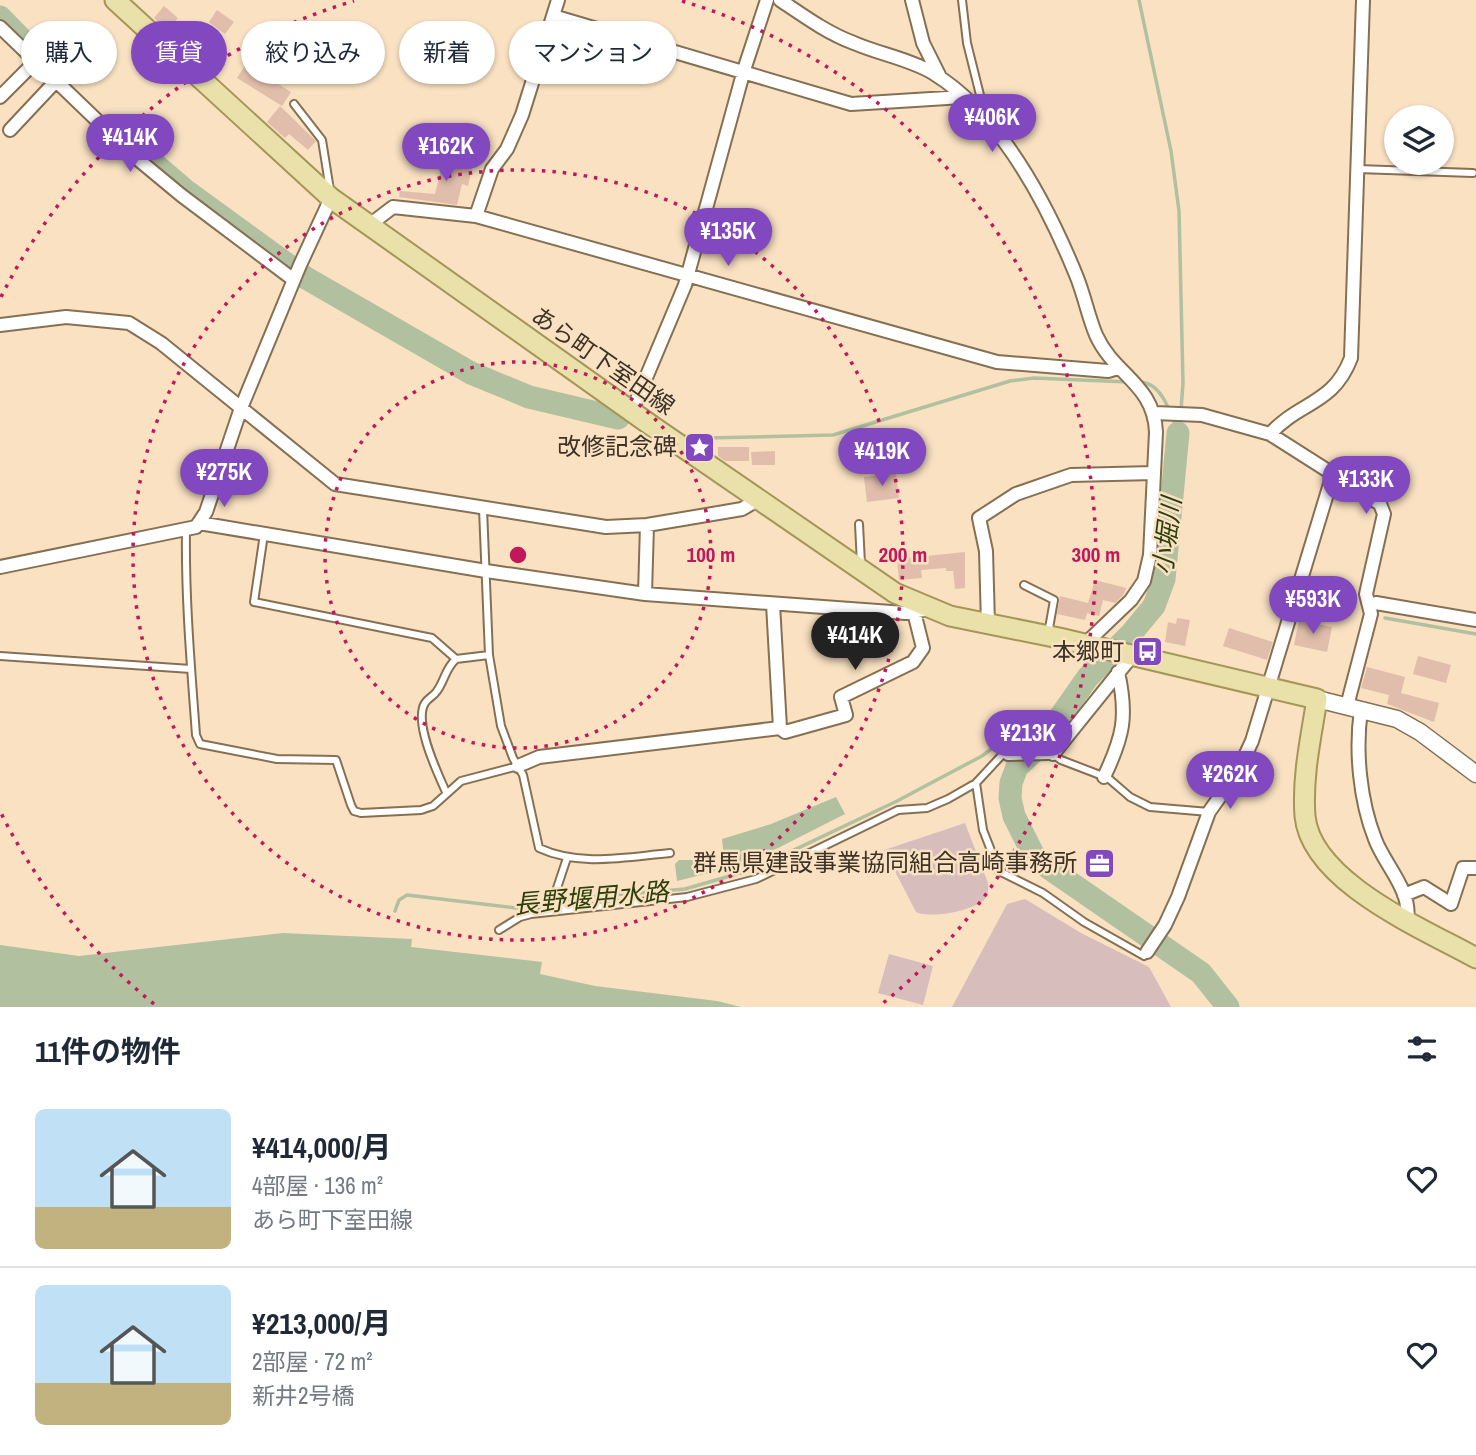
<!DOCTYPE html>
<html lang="ja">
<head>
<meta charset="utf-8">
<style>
	body { margin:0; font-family:"Archivo Narrow","Noto Sans JP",sans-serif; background:#f2f2f3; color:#1f2937; height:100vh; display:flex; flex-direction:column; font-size:26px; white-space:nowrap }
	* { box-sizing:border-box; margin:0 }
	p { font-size:23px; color:#747a83 }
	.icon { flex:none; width:38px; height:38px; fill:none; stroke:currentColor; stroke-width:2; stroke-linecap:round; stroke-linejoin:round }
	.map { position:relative; height:1007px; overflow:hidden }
	.details { display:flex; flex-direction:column; background:#fff; flex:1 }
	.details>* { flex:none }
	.hud { position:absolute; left:21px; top:21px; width:700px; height:63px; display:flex; gap:14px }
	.controls { position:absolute; left:1384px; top:105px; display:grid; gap:14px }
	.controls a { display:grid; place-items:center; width:70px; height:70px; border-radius:50%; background:#fff; box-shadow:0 2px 5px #0004; font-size:35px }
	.price { position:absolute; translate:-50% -60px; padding:0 16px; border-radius:24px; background:#8248bf; color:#fff; font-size:23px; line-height:46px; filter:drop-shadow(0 2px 4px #0008) }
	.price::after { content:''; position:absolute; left:50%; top:42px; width:21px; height:16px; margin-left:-10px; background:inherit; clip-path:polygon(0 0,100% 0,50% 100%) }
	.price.current { background:#222; color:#fff }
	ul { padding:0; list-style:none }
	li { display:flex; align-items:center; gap:21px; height:175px; padding:0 35px }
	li+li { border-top:2px solid #e0e1e3 }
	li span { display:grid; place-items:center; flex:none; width:196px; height:140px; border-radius:10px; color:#555 }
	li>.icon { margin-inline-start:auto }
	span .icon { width:84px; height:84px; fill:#fffc; stroke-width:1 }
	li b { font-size:30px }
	h2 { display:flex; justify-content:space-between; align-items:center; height:84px; padding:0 35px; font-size:30px }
	.pill { padding:0 24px; border-radius:32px; background:#fff; box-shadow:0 2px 5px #0004; font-size:24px; line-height:63px }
	.pill.current { background:#8248bf; color:#fff }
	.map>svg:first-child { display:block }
	.green { fill:#d7bebc }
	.water { fill:#b1c09f }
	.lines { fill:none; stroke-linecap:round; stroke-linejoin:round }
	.stream { stroke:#b1c09f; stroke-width:3.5 }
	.river { stroke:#b1c09f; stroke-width:23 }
	.building { fill:#e1beac }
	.service-casing { stroke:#857053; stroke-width:10 }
	.minor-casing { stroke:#857053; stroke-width:16 }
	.tertiary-casing { stroke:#857053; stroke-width:19 }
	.primary-casing { stroke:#a39657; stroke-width:23 }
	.service { stroke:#fff; stroke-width:6 }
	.minor { stroke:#fff; stroke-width:12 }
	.tertiary { stroke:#fff; stroke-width:16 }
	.primary { stroke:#e9e0aa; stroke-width:19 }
	.ring { fill:none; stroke:#c2185b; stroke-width:3.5; stroke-dasharray:3.5 7 }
	.labels { text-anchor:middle; stroke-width:5; stroke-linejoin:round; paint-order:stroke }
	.street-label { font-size:24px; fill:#3c3326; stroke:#f9e1c2 }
	.poi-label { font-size:24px; fill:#3c3326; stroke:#f9e1c2; text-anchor:end }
	.water-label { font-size:26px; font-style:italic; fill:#2d3f0c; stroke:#f9e1c2 }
	.centre { fill:#c2185b; stroke:#f9e1c2; stroke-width:3.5 }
	.ring-label { font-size:21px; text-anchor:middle; font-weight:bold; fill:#c2185b; stroke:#f9e1c2; stroke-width:5; stroke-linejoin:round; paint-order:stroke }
</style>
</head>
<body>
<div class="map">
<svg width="1476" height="1007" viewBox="0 0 1476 1007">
	<rect width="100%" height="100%" fill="#f9e1c2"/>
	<path class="green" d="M965,823l23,60c0,5 1,11 -3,16 -12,12 -54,20 -69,13l-32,-62z
		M1025,899l56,34 68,34 22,40h-219l55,-103z
		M889,954l44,12 -10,39 -45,-12z"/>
	<path class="water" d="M836,797l9,17 -67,34 -53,20 -3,-29 49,-15z
		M679,860h37l1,8 -4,4 -36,9 -2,-17z
		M283,933l129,6 -1,8 131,15 -2,12 55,12 122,15 24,6h-741v-62l79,11z"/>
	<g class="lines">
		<path class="stream" d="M1139,0l32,151 8,60 4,172 -2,27
			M1140,382c23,1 31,33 38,51
			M683,436l23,2 127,-3 177,-54 24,-3 95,4
			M1385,618l91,16
			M395,911l4,-11 8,-5 109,13 60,-10 109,-9 69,-20 143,-68 85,-45 29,-22"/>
		<path class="river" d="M0,17l54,55
			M114,129l71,61 121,88 165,95 58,24 89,21
			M1178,433l-14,146 -10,27 -24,29 -42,42 -50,71 -21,19 -6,16 -1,15 4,18 19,38 10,10 158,109 27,34"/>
	</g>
	<path class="building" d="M164,6l14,12 -10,12 -14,-12z
		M217,10l17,12 -9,12 -16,-12z
		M246,64l45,28 -9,14 -45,-28z
		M280,106l36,35 -8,9 -19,-16 -4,4 -18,-16z
		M444,157l29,7 -5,22 -6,-2 -5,21 -58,-8 1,-6 35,3z
		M718,447h31v14h-24l-7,-5z
		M775,451v14h-23l-1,-13z
		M896,473l3,25 -32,4 -3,-25z
		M965,552v36l-10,1 -2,-18h-7v-3l-25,2 1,8 -23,2 -2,-21z
		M1095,580l31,8 -2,6 -9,9 -12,-3 -4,16 -12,-3 -2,7 -28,-6 3,-18 28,7z
		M1177,618l13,2 -5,26 -20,-4 3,-20 8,2z
		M1299,620l33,7 -5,25 -33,-7z
		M1229,628l44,14 -6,18 -44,-14z
		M1418,656l33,9 -5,18 -33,-9z
		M1367,667l38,10 -4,16 38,10 -5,19 -47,-18 2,-9 -28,-7z
		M1099,850l12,7 -10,19 -12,-7z"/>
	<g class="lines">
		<defs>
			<path id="service" d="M962,0l5,43 17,68
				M294,104l28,36 8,50
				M1358,169l115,4
				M483,509l6,146 12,71 12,32 10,17 16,73c41,19 87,9 131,5
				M859,524l2,40
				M186,530c-1,69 5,137 10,205l4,9 77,15 59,1 15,45 3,6 7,2 60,-3 12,-4 28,-25 57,-15
				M264,534l-10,68 178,36 24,21 33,-4
				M1024,585l30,15 -6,34
				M0,656l191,13
				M1053,754l8,6 47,18 22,19 20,10 59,5
				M976,783l7,47 16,41 44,22 41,29 60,34 2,-3
				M446,792c-8,-18 -33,-70 -21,-89 3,-5 9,-7 12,-12 8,-11 8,-22 19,-32
				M562,908l-5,-20 10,-30
				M499,930l21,-13 11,-3 156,-17 69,-18 142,-69 29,-2 21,-9 28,-16 26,-28 5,-1"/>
			<path id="minor" d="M780,0c24,16 47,33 74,43 25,11 56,16 79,30 67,41 114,131 143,202 8,19 12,41 20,60 18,40 58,49 60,97l-6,123 -6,26 -13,19 -46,44
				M912,0l11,43 16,32
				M553,16l298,88 112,-7
				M0,27l134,129 47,39 113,85
				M0,97l36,-36
				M10,130l46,-49
				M476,216l16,-47 15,-20 15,-34 36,-115
				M372,228l4,-8 17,-13 83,9 521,146 111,9 10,-3
				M0,325l66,-8 63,6 32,20 174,141 271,43 41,-2 95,-16 17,-10
				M632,411l53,-126 59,-215 23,-70
				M1155,413l47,2 68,19 110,70 4,10 -18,80 5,20 -24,92
				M1270,434c30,-33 63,-29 81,-76l12,-358
				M199,523l287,48 159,23 260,19 24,-4
				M0,567l196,-40 10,-15 35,-104 59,-143 31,-67
				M645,594l2,-69
				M1370,606l6,-3 100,17
				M988,624l-2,-73 -7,-33 37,-24 55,-19 83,-2
				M1361,710c-6,41 -1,91 14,129 9,25 37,52 32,80
				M780,728l5,4 61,-17 -5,-18 72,-35 10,-14 -9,-36
				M1008,754l40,-1
				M1053,754l79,-98
				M518,766l21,-9 241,-29 -7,-124
				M1104,777c19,-40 24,-60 14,-105
				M1404,895l20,-8 27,17 12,-36h13
				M1147,952l18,-27 13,-28 31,-85 29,-41 14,-30 81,-267"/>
			<path id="tertiary" d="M1317,699l80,20 23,13 56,42"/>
			<path id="primary" d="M115,0l216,198 321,228 243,167 55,23 109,22 258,61c-6,38 -15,78 -12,117 6,66 119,113 171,142"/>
		</defs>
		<use href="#service" class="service-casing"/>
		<use href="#minor" class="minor-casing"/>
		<use href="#tertiary" class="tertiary-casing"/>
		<use href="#primary" class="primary-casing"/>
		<use href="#service" class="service"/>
		<use href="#minor" class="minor"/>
		<use href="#tertiary" class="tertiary"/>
		<use href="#primary" class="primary"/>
	</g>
	<g class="ring">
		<circle cx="518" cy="555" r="193"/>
		<circle cx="518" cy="555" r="385"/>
		<path d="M154 1004A578 578 0 0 1 1 813M1 297A578 578 0 0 1 354 1M682 1A578 578 0 0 1 882 1004"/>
	</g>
	<defs>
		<symbol id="sight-square" viewBox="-11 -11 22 22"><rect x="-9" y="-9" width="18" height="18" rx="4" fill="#8248bf" stroke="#f9e1c2"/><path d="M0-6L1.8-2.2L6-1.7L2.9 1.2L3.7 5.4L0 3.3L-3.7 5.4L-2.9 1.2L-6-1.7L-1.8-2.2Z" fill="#fff"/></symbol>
		<symbol id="bus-square" viewBox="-11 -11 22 22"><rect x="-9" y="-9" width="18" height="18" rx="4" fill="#8248bf" stroke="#f9e1c2"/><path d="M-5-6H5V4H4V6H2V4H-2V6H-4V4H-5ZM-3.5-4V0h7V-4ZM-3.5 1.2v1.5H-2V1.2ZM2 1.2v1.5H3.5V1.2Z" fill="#fff"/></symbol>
		<symbol id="office-square" viewBox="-11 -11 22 22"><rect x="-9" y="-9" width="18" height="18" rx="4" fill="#8248bf" stroke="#f9e1c2"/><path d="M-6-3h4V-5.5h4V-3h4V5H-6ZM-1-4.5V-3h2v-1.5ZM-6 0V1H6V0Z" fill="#fff"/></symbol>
	</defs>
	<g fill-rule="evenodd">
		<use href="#sight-square" x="682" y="430" width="35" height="35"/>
		<use href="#bus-square" x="1130" y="634" width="35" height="35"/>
		<use href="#office-square" x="1082" y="846" width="35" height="35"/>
	</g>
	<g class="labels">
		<g class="street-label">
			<text transform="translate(603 361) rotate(35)" y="8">あら町下室田線</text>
		</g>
		<g class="poi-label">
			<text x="677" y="455">改修記念碑</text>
			<text x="1124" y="660">本郷町</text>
			<text x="1077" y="871">群馬県建設事業協同組合高崎事務所</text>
		</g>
		<g class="water-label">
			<text transform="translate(1167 536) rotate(-83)" y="9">小堀川</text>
			<text transform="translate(591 898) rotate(-5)" y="9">長野堰用水路</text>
		</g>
	</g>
	<circle cx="518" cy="555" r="10" class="centre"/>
	<g class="ring-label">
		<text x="711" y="562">100 m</text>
		<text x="903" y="562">200 m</text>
		<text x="1096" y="562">300 m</text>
	</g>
</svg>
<div class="controls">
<a><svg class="icon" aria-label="layers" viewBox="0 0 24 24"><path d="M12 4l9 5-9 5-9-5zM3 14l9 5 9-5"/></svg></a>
</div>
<b class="price" style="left:992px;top:154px">¥406K</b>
<b class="price" style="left:130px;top:174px">¥414K</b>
<b class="price" style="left:446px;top:183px">¥162K</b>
<b class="price" style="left:728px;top:268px">¥135K</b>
<b class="price" style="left:882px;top:488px">¥419K</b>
<b class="price" style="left:224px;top:509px">¥275K</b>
<b class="price" style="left:1366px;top:516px">¥133K</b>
<b class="price" style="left:1313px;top:636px">¥593K</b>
<b class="price current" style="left:855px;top:672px">¥414K</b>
<b class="price" style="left:1028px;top:770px">¥213K</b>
<b class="price" style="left:1230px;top:811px">¥262K</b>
<div class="hud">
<a class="pill">購入</a>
<a class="pill current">賃貸</a>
<a class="pill">絞り込み</a>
<a class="pill">新着</a>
<a class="pill">マンション</a>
</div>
</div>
<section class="details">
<h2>11件の物件<svg class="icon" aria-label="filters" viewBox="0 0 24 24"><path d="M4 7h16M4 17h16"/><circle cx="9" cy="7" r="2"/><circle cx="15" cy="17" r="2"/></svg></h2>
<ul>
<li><span style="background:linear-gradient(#bfe0f5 70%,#c2b280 0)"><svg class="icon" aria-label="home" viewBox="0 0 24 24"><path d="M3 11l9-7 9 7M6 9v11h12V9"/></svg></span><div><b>¥414,000/月</b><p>4部屋 · 136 m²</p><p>あら町下室田線</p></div><svg class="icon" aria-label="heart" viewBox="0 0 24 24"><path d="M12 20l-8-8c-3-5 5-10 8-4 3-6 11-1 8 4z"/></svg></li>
<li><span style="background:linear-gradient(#bfe0f5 70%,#c2b280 0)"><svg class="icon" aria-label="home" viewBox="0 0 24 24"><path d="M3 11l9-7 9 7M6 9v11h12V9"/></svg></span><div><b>¥213,000/月</b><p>2部屋 · 72 m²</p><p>新井2号橋</p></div><svg class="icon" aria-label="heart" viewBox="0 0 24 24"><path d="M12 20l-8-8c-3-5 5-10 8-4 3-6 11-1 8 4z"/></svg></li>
</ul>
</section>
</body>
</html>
